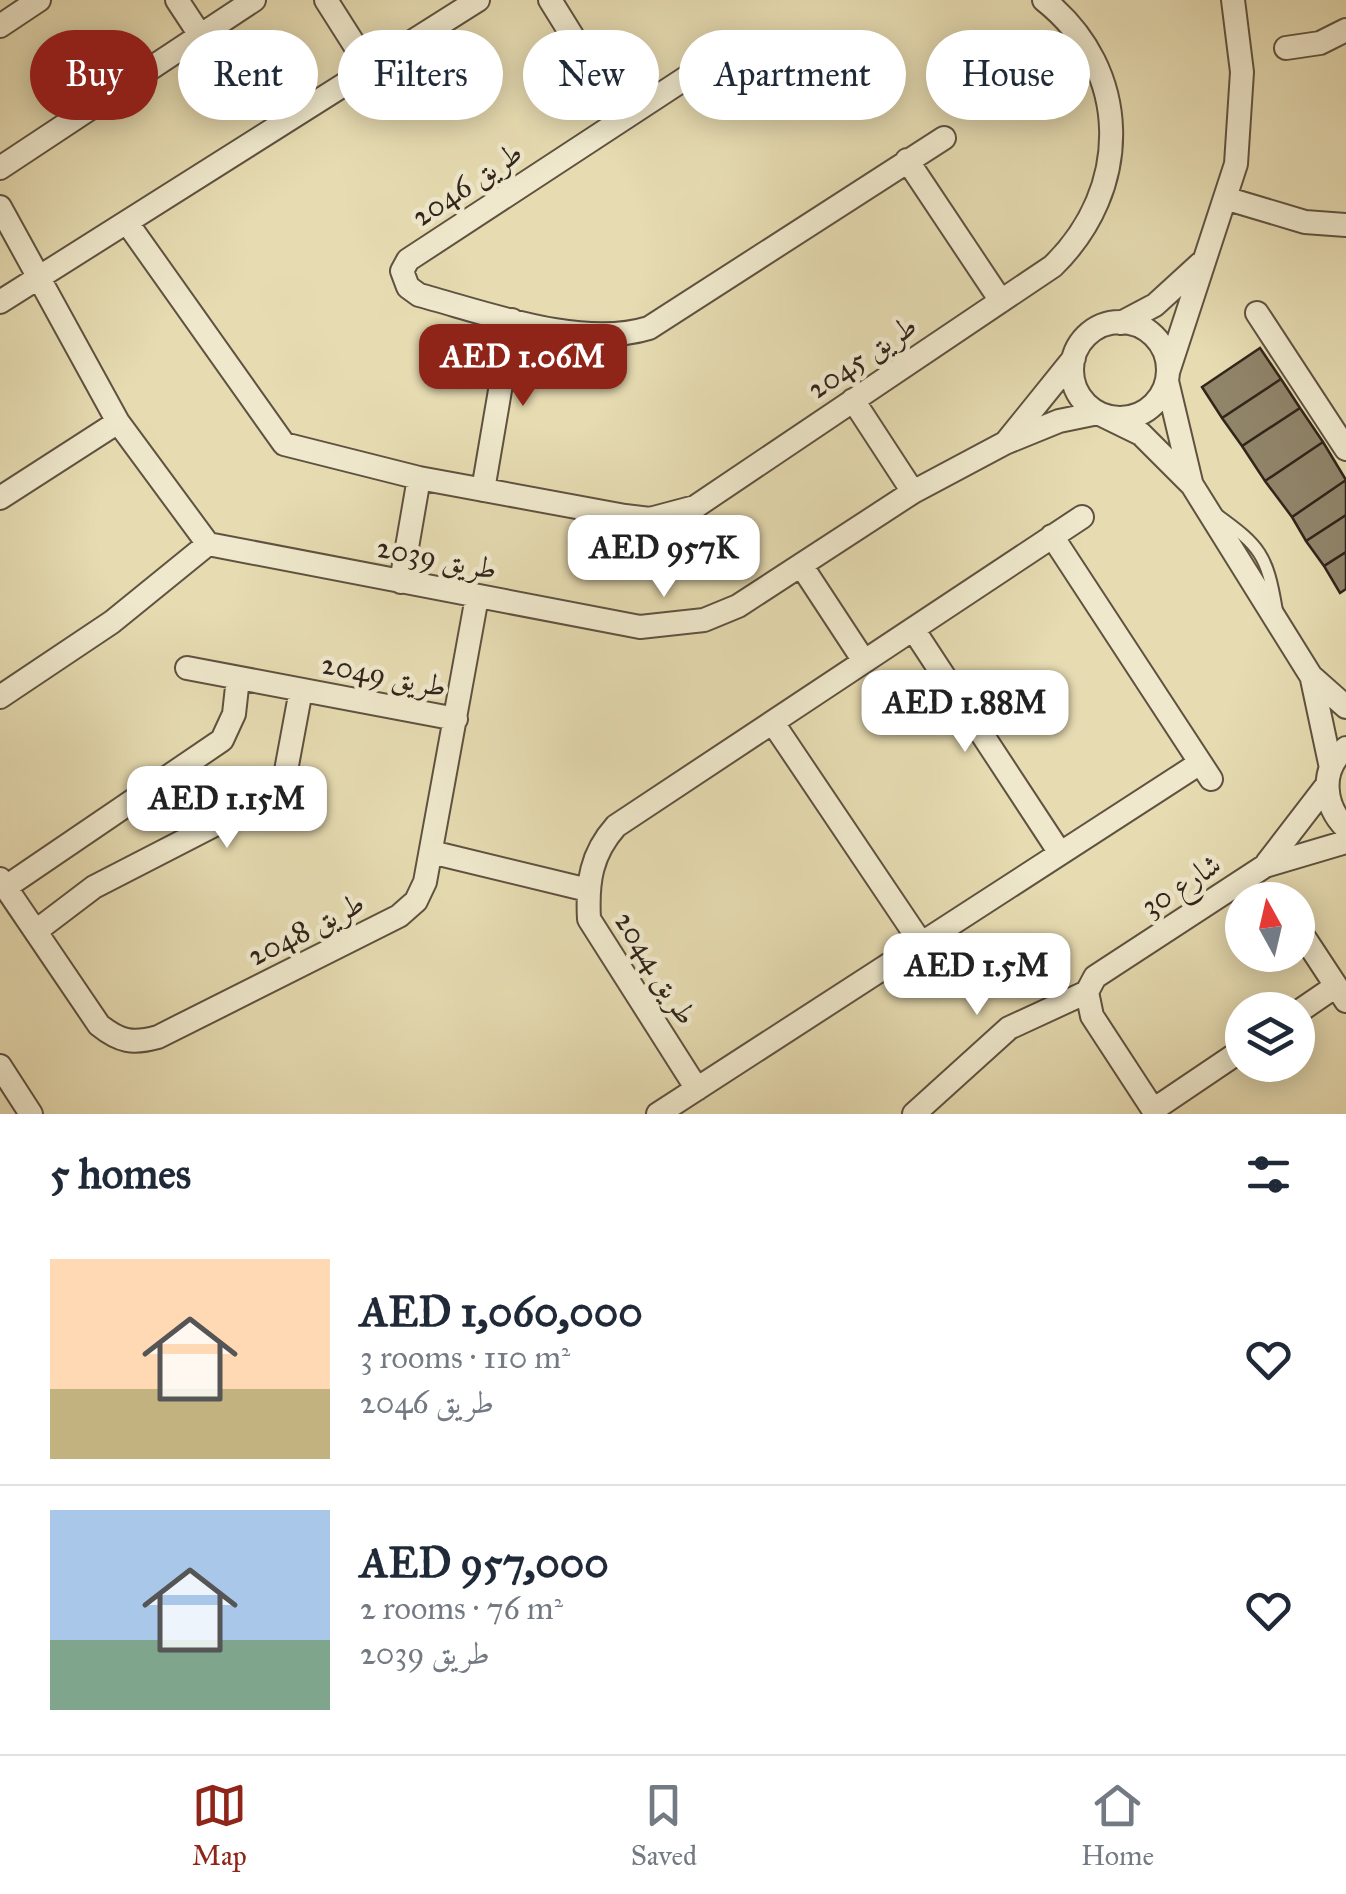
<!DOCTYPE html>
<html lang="en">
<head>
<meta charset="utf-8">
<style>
	body { margin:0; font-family:"IM FELL Great Primer",Amiri,serif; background:#f6f6f7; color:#1f2937; height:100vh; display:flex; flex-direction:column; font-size:38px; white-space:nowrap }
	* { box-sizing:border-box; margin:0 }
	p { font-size:32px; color:#747a83 }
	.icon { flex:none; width:55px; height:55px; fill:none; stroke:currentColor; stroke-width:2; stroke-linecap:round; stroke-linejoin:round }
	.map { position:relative; height:1114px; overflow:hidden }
	.details { display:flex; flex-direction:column; background:#fff; flex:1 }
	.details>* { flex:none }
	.top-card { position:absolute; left:30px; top:30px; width:1288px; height:90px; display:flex; gap:20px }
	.needle { width:65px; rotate:352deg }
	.fabs { position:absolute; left:1225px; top:882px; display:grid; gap:20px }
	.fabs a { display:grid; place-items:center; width:90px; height:90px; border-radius:50%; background:#fff; box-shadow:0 5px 25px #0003; font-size:50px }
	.price { position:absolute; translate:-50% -85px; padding:0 22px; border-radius:20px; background:#fff; color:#222; font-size:32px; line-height:65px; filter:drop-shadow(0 2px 5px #0008) }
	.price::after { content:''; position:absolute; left:50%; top:60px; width:30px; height:22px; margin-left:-15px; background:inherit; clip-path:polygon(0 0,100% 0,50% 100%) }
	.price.selected { background:#8f2418; color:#fff }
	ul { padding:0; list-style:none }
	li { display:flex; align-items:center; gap:30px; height:250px; padding:0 50px }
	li+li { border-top:2px solid #e0e1e3 }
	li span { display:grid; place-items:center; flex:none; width:280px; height:200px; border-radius:0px; color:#555 }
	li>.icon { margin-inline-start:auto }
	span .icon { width:120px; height:120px; fill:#fffc; stroke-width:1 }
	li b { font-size:42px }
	h2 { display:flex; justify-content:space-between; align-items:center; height:120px; padding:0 50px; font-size:42px }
	.tag { padding:0 35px; border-radius:45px; background:#fff; box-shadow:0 5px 25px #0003; font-size:35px; line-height:90px }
	.tag.selected { background:#8f2418; color:#fff }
	.tabs { display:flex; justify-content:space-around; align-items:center; height:140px; border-top:2px solid #e0e1e3; background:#fff; font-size:28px; color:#747a83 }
	.tabs a { display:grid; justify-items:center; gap:5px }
	.tabs .selected { color:#8f2418 }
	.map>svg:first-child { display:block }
	.building { fill:#908469; stroke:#32251b; stroke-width:2.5 }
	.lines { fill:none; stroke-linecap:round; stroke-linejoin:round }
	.lane-casing { stroke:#5f5240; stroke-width:15 }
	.street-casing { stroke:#5f5240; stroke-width:26 }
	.lane { stroke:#efe8cc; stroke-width:11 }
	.street { stroke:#efe8cc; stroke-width:22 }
	.labels { text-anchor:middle; stroke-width:9; stroke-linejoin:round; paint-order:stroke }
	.street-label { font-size:30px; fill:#32251b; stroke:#efe8cc }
</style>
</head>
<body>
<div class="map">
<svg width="1346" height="1114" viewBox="0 0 1346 1114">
	<rect width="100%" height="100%" fill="#e6dbb1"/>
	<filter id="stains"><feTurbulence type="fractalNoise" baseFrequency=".002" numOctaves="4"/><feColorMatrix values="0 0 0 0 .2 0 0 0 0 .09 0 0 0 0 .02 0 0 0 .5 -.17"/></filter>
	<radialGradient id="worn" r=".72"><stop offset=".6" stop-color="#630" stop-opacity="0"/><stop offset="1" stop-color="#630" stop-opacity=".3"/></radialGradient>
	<path class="building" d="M1260,348l21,31 -59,39 -20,-31z
		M1281,379l19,29 -58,38 -20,-28z
		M1300,408l23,34 -58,39 -23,-35z
		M1323,442l23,38 -54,37 -27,-36z
		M1346,480v35l-40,26 -14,-24z
		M1346,515v37l-22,14 -18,-25z
		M1346,552v37l-6,4 -16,-27z"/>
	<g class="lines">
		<defs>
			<path id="lane" d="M1217,515c43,31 50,40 59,93"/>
			<path id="street" d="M177,0l23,35
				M326,0l45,71
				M550,0l72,116
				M0,26l39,-26
				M1286,48l34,-5 26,-13
				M727,51l-319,209 -6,11 6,16 11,8c68,18 162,54 230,33l295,-190
				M907,160l94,141
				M0,168l254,-168
				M1228,199l77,23 41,3
				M0,207l118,215 90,122 432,83 64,-7 34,-14 175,-114 92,-49 54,-22 39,-8 43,21 51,51 119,191 35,31
				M128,224l156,220 135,34 206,38 25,3 45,-12 358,-241c79,-77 79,-196 -9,-266
				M0,302l478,-302
				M1257,313l89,136
				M1072 370a48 48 0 1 1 96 0a48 48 0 1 1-96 0Z
				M1121,323l34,-18 46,-42
				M1168,372l68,-208 6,-92 -9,-72
				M1167,381l24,101
				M853,400l60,92
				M1007,441l67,-83
				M483,490l29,-170
				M0,498l118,-76
				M1052,536l159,243
				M801,565l63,96
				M401,582l18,-104
				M913,629l147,224
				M187,668l269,51
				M1312,679l19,89
				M0,697l112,-75 96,-78
				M773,723l148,220
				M1346,748c-27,22 -22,58 0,80
				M431,852l157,38
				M1267,863l60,-78
				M0,879l99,146c21,17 34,19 59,12l241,-121 17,-15 9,-19 52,-285
				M6,887l216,-147 12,-26 4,-36
				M1298,928l48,73
				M36,931l58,-44 179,-92 12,-19 16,-86
				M1087,992l8,-15 170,-111 81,-24
				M1087,992l5,24 64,98
				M1298,1012l38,-26
				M0,1066l31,48
				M697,1089l-108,-170c-2,-37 2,-65 27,-93l466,-309
				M1153,1110l89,-60
				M658,1114l542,-351
				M914,1114l95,-86 78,-36"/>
		</defs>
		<use href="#lane" class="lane-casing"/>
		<use href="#street" class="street-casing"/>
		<use href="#lane" class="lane"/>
		<use href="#street" class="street"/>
	</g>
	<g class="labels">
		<g class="street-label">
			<text transform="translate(467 184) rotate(-34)" y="10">طريق 2046</text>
			<text transform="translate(862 357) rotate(-34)" y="10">طريق 2045</text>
			<text transform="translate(437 558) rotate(11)" y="10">طريق 2039</text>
			<text transform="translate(384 675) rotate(11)" y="10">طريق 2049</text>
			<text transform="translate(1181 885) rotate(-33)" y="10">شارع 30</text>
			<text transform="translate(306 929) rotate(-27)" y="10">طريق 2048</text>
			<text transform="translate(656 968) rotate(58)" y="10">طريق 2044</text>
		</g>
	</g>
	<rect width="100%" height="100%" filter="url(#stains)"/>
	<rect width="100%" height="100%" fill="url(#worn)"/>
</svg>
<div class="fabs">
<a><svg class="needle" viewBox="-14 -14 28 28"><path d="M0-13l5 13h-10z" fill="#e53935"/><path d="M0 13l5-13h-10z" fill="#747a83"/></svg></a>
<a><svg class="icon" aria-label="layers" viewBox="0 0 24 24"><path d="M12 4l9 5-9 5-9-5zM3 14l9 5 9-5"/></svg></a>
</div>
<b class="price selected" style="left:523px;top:409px">AED 1.06M</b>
<b class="price" style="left:664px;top:600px">AED 957K</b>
<b class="price" style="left:965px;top:755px">AED 1.88M</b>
<b class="price" style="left:227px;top:851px">AED 1.15M</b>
<b class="price" style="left:977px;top:1018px">AED 1.5M</b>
<div class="top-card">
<a class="tag selected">Buy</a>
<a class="tag">Rent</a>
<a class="tag">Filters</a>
<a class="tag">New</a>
<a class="tag">Apartment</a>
<a class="tag">House</a>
</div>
</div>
<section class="details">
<h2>5 homes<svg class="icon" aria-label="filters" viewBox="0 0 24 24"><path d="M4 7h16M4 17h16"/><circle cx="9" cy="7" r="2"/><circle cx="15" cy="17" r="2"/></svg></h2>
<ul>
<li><span style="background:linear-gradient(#ffd9b3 65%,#c2b280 0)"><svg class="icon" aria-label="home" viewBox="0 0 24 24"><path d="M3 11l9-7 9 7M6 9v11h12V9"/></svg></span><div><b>AED 1,060,000</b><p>3 rooms · 110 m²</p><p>طريق 2046</p></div><svg class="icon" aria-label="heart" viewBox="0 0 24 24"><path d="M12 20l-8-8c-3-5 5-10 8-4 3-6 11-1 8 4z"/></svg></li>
<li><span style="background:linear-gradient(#a9c7e8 65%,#7fa58c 0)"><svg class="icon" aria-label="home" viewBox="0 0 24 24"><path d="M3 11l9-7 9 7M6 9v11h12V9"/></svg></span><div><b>AED 957,000</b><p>2 rooms · 76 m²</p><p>طريق 2039</p></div><svg class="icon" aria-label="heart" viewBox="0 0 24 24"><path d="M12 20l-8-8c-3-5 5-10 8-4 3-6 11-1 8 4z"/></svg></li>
</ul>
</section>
<nav class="tabs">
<a class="selected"><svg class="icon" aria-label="map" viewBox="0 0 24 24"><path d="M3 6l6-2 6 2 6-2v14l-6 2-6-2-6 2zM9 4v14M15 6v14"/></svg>Map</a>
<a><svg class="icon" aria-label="saved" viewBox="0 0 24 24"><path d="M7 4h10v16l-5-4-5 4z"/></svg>Saved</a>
<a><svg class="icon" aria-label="home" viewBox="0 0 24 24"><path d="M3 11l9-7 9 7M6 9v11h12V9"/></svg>Home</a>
</nav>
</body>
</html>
